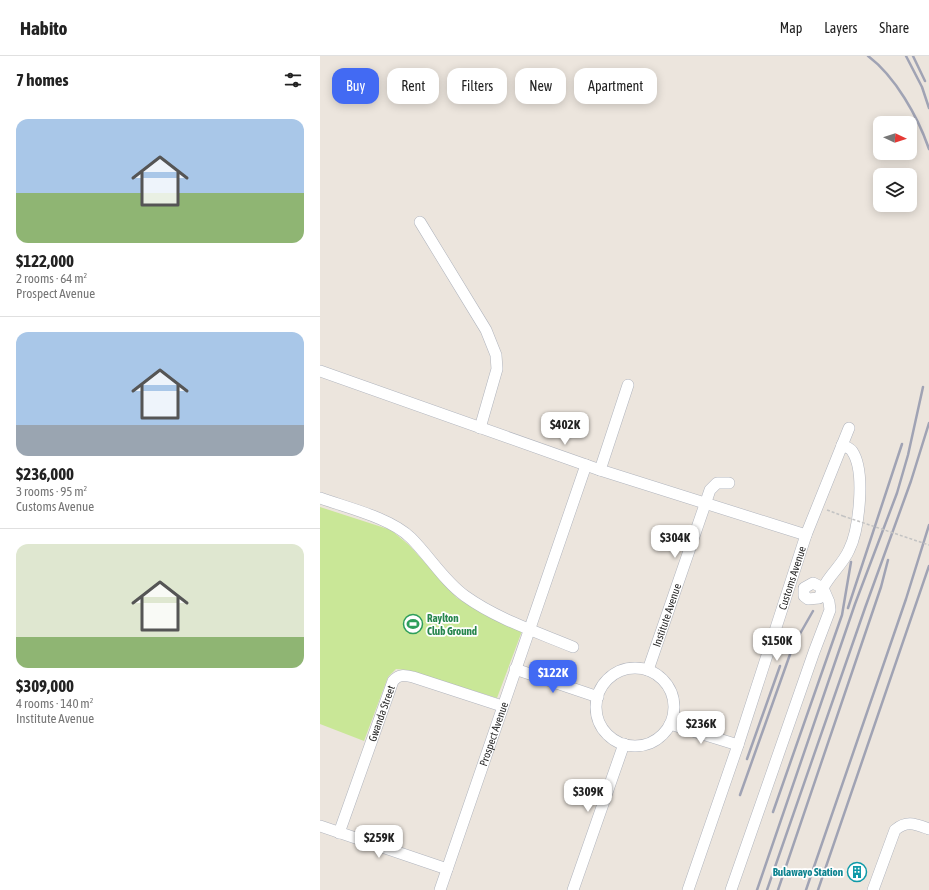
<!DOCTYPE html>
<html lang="en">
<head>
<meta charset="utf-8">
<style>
	body { margin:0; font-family:"Asap Condensed",sans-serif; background:#f6f6f6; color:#222; height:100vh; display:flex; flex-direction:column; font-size:15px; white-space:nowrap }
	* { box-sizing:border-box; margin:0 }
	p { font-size:13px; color:#767676 }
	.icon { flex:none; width:22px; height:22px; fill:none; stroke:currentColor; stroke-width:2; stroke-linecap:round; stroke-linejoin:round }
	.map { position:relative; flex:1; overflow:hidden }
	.details { display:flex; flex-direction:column; background:#fff; width:320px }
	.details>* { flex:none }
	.guide { position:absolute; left:12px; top:12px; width:380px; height:36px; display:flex; gap:8px }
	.needle { width:26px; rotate:94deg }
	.fabs { position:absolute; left:553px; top:60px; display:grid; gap:8px }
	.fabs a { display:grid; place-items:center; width:44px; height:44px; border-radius:8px; background:#fff; box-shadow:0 2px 10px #0003; font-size:20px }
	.price { position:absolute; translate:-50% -34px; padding:0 9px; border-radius:8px; background:#fff; color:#222; font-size:13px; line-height:26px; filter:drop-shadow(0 1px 2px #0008) }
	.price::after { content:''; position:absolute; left:50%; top:24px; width:12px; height:9px; margin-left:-6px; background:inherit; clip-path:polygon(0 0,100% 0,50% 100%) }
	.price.current { background:#426af3; color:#fff }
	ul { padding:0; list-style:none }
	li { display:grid; align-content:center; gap:8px; height:212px; padding:0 16px }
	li+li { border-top:1px solid #e0e0e0 }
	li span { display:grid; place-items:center; height:124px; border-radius:12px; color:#555 }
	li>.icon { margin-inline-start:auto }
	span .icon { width:72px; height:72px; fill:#fffc; stroke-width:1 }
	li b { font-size:17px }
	h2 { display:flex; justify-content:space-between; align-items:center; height:48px; padding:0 16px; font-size:17px }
	.tag { padding:0 14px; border-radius:12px; background:#fff; box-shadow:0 2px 10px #0003; font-size:14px; line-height:36px }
	.tag.current { background:#426af3; color:#fff }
	header { display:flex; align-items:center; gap:24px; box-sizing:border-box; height:56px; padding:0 20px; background:#fff; border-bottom:1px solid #e0e0e0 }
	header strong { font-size:19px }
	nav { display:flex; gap:22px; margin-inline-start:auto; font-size:14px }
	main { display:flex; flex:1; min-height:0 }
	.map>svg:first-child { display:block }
	.pitch { fill:#c9e797 }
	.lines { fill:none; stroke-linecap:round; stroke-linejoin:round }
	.minor-casing { stroke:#b0b4bd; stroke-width:12 }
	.path { stroke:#c3c3c3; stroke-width:1.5; stroke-dasharray:3 2; stroke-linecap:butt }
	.minor { stroke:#fff; stroke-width:11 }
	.rail { stroke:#a0a3b4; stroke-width:2.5 }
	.path-bridge { stroke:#c3c3c3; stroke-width:1.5; stroke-dasharray:3 2; stroke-linecap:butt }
	.labels { text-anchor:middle; stroke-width:3.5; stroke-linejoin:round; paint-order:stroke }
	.street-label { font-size:11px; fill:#2a2a2a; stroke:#fff }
	.leisure-label { font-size:11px; font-weight:bold; fill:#27864d; stroke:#fff; text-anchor:start }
	.culture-label { font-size:11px; font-weight:bold; fill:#0d838f; stroke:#fff; text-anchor:end }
</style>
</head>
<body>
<header>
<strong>Habito</strong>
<nav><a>Map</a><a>Layers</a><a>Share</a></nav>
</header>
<main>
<section class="details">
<h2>7 homes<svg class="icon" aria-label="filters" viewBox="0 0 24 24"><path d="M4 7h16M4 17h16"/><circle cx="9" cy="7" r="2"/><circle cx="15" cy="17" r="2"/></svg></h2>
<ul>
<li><span style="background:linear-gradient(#a9c7e8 60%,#8fb573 0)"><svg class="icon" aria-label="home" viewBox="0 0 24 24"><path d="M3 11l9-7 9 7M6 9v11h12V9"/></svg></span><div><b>$122,000</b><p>2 rooms · 64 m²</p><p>Prospect Avenue</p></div></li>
<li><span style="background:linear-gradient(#a9c7e8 75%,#9aa5b1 0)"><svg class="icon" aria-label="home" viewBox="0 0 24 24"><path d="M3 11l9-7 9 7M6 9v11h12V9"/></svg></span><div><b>$236,000</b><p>3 rooms · 95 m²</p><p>Customs Avenue</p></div></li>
<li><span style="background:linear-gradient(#dfe7d0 75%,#8fb573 0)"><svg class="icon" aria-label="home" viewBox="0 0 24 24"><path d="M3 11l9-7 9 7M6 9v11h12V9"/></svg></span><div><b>$309,000</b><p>4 rooms · 140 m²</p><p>Institute Avenue</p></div></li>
</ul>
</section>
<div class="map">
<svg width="609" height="834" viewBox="0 0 609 834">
	<rect width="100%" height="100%" fill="#ece5dd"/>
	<path class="pitch" d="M0,451l71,23 18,15 48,53 34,19 31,14 -25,67 -90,-28 -11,-1 -8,8 -24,64 -44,-17z"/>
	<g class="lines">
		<defs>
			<g id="minor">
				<path d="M100,166l66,108 10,25 1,14 -17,59"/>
				<path d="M0,315l280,99 206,65"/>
				<path d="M280,414l28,-85"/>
				<path d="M0,442c28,10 71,20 91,40 19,19 33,43 54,58 32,23 72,36 108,51"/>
				<path d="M493,527l10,5 -4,10 -11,1 -4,-3v-8z"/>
				<circle cx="315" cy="651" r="39"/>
				<path d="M195,613l83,28"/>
				<path id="s1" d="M328,614l62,-180 7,-7h12"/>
				<path d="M350,668l68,21"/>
				<path d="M0,770l127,43"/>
				<path id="s2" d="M19,777l54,-152c6,-7 11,-6 20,-4l89,29"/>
				<path id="s3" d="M120,834l146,-425"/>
				<path d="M253,834l51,-146"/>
				<path id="s4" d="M368,834l50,-145 68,-210 43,-107"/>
				<path d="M411,834l83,-238 16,-42 -1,-8 -6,-14c7,-14 20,-24 26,-38 10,-20 17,-79 3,-99 -2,-3 -6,-4 -10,-6"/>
				<path d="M553,834l22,-60c12,-10 20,-6 34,-1"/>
			</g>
		</defs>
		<use href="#minor" class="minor-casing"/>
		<path class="path" d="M507,454l16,6"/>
		<use href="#minor" class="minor"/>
		<path class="rail" d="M548,0c27,20 50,61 61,93
			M586,0l16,31 7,21
			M593,0l12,25
			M528,552l54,-164
			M427,703l33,-93
			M420,739l53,-149 20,-35
			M453,756l69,-197 9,-53
			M437,834l98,-286 42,-111 11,-38 15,-68
			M447,834l98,-282 46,-127 18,-58
			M458,834l103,-303 7,-27
			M486,834l100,-291 23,-74
			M498,834l111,-324"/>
		<path class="path-bridge" d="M523,460l86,29"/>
	</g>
	<defs>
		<symbol id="stadium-ring" viewBox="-11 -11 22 22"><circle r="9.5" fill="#fff" stroke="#2e9e5b" stroke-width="1.5"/><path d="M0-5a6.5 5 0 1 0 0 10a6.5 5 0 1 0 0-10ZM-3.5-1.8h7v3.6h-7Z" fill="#2e9e5b"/></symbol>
		<symbol id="building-ring" viewBox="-11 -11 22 22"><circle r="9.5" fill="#fff" stroke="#0f9aa8" stroke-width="1.5"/><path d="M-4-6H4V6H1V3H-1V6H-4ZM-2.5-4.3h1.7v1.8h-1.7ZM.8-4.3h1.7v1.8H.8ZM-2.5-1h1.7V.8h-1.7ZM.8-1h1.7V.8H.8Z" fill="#0f9aa8"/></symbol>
	</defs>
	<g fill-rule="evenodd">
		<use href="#stadium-ring" x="82" y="557" width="22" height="22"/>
		<use href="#building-ring" x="526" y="805" width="22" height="22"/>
	</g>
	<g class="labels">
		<g class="street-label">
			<text dy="4" stroke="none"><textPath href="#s4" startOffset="329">Customs Avenue</textPath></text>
			<text dy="4" stroke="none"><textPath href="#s1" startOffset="58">Institute Avenue</textPath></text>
			<text dy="4" stroke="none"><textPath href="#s2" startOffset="127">Gwanda Street</textPath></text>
			<text dy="4" stroke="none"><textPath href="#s3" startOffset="165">Prospect Avenue</textPath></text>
		</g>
		<g class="leisure-label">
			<text x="107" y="566">Raylton<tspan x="107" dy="13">Club Ground</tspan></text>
		</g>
		<g class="culture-label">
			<text x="523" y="820">Bulawayo Station</text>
		</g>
	</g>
</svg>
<div class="fabs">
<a><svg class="needle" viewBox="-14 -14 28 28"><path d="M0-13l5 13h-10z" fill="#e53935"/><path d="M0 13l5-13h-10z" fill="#767676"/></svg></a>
<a><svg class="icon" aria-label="layers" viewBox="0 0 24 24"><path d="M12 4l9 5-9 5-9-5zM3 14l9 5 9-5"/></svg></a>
</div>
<b class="price" style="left:245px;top:390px">$402K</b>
<b class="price" style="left:355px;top:503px">$304K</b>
<b class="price" style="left:457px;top:606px">$150K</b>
<b class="price current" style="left:233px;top:638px">$122K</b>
<b class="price" style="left:381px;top:689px">$236K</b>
<b class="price" style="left:268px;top:757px">$309K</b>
<b class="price" style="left:59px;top:803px">$259K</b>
<div class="guide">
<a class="tag current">Buy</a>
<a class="tag">Rent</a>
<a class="tag">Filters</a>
<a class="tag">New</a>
<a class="tag">Apartment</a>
</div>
</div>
</main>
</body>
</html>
